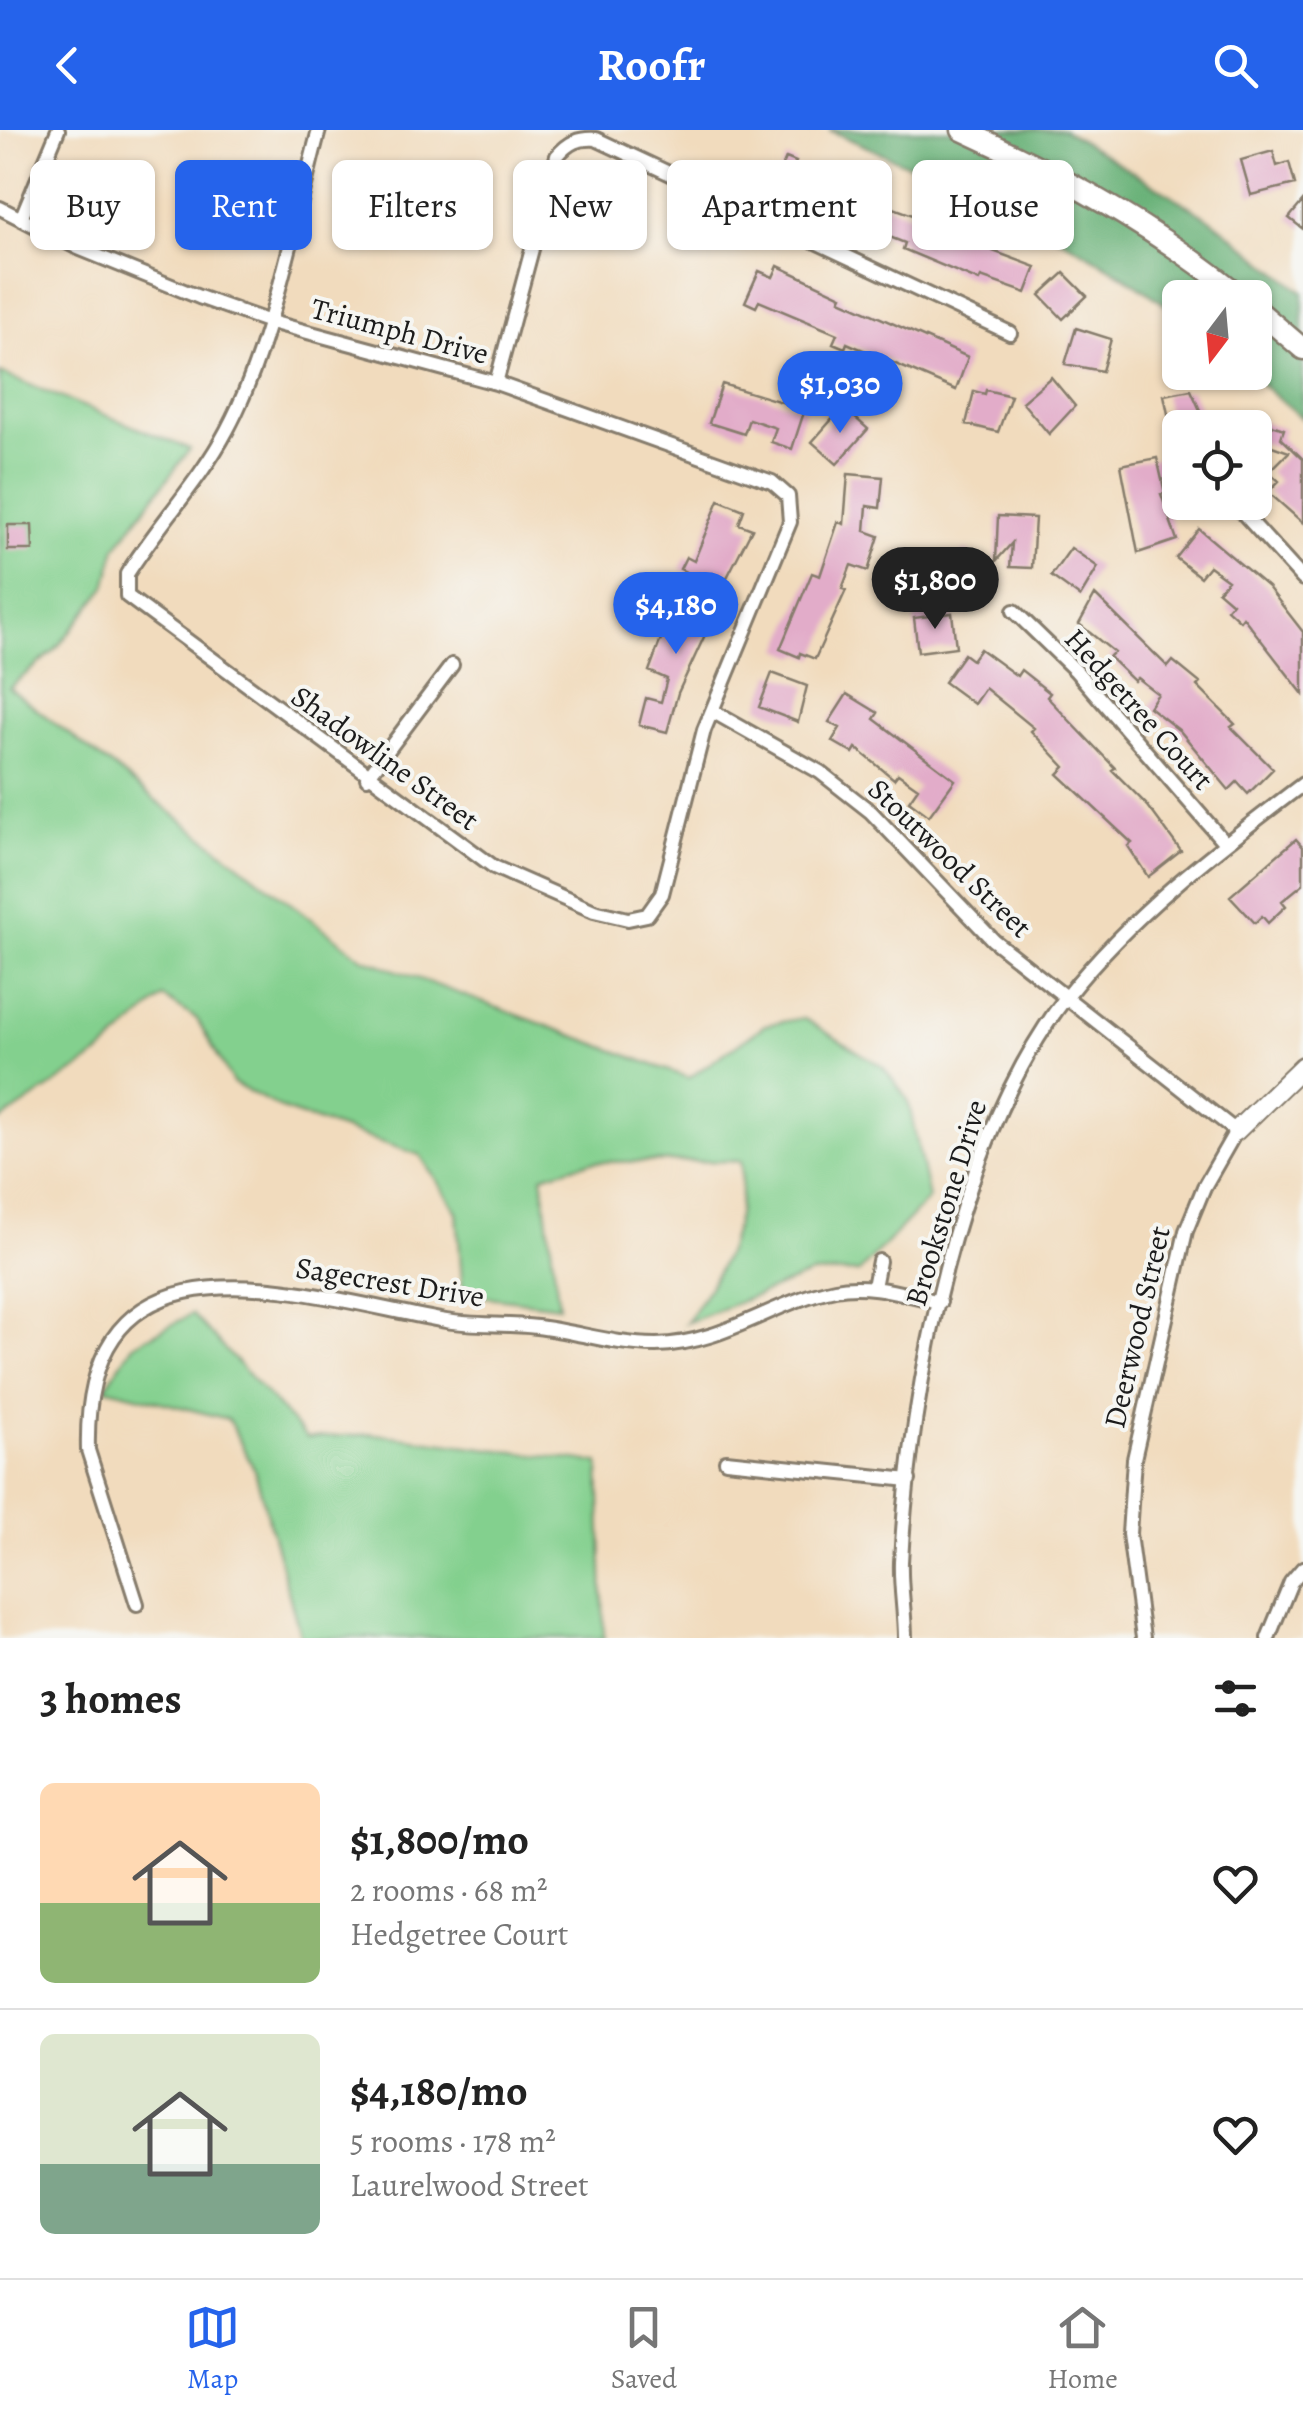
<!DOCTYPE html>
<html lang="en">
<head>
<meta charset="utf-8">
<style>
	body { margin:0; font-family:Alegreya,serif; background:#f6f6f6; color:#222; height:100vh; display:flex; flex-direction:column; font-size:38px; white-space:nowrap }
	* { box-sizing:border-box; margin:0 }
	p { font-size:32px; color:#767676 }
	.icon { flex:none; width:55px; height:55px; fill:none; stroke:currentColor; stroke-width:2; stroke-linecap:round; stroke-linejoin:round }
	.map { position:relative; height:1508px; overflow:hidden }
	.panel { display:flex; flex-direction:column; background:#fff; flex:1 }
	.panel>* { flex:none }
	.hud { position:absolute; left:30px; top:30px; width:1245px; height:90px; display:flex; gap:20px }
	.needle { width:65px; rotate:196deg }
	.tools { position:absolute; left:1162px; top:150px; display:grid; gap:20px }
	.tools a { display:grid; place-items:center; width:110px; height:110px; border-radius:15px; background:#fff; box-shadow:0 2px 8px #0004; font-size:50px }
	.price { position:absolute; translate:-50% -85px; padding:0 22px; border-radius:35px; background:#2563eb; color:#fff; font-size:32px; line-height:65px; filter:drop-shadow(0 2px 5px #0008) }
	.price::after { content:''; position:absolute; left:50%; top:60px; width:30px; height:22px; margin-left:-15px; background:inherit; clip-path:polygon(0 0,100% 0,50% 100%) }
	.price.on { background:#222; color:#fff }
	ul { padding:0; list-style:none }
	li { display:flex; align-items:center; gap:30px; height:250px; padding:0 40px }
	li+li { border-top:2px solid #e0e0e0 }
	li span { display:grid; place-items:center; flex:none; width:280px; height:200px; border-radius:15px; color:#555 }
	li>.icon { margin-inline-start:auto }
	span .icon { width:120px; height:120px; fill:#fffc; stroke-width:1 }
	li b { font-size:42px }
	h2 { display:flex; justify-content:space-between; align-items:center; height:120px; padding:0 40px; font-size:42px }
	.tag { padding:0 35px; border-radius:15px; background:#fff; box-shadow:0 2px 8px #0004; font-size:35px; line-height:90px }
	.tag.on { background:#2563eb; color:#fff }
	header { display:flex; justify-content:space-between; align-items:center; height:130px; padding:0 40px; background:#2563eb; color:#fff; font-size:45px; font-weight:700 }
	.tab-bar { display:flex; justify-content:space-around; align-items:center; height:140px; border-top:2px solid #e0e0e0; background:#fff; font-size:28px; color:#767676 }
	.tab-bar a { display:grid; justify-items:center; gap:5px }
	.tab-bar .on { color:#2563eb }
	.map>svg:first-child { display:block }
	.green { fill:#83d08e; stroke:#507655; stroke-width:2.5 }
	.forest { fill:#6ab279; stroke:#43674a; stroke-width:2.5 }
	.building { fill:#e2acc9 }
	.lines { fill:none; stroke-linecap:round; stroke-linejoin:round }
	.street-casing { stroke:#867c6c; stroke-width:18 }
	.secondary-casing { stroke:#867c6c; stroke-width:22 }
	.primary-casing { stroke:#867c6c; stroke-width:25 }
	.street { stroke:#fff; stroke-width:12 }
	.secondary { stroke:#fff; stroke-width:18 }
	.primary { stroke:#fff; stroke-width:20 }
	.labels { text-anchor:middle; stroke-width:8; stroke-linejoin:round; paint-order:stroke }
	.street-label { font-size:30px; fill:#1c1c1c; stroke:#f6f6f2 }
</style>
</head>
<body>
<header><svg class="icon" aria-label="back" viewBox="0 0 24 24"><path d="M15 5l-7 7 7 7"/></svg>Roofr<svg class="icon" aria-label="search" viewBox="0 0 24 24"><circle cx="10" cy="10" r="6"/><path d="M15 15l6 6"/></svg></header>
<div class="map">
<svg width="1303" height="1508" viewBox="0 0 1303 1508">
	<rect width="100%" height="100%" fill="#f6f6f2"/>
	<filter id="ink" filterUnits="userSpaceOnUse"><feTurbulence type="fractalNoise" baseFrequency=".01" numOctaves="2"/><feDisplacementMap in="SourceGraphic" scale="20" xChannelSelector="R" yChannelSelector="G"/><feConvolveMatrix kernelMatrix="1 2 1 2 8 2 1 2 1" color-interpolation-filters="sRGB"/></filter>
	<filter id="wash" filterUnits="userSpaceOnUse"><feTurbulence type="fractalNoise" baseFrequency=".0048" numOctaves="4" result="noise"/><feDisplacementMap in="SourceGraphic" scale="40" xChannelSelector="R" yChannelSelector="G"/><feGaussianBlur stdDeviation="2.25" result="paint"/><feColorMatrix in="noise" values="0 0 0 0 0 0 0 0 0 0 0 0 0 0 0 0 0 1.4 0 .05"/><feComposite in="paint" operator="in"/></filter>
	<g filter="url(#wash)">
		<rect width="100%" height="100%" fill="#f1dbbd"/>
		<path class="green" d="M0,243l190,76 -74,98 -10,40 -51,63 -46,38 353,270 327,120 76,-53 38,-7 80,49 25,33 21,98 -70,74 -48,2 -125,49c36,-54 60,-95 55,-162l-151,1 -48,14 17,130 -96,-12 -6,-82 -37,-57 -133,-44 -54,-28 -36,-64 -34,-22 -63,57 -100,67z
			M192,1184l115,124 69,-4 223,29 5,175h-303l-46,-167 -27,-52 -123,-31 28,-43z"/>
		<path class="forest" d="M829,0h235l148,90 91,72v127l-55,-46 7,-1v-74h-75v18c-105,-82 -230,-132 -351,-186z"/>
		<g id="blocks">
			<path class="building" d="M1273,21l4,15 12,-4 6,22 -44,11 -10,-35z
				M786,28l10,4 -3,7 32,13 3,-6 30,12 -3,6 77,28 4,-11 62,29 -5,11 43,16 -10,26 -45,-16 -2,4 -76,-32 2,-6 -133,-52z
				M1303,71v28l-14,-11z
				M778,136l64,30 -2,4 128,57 -12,33 -109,-47 -2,5 -12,-5 4,-9 -78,-33 -3,6 -11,-5 14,-31 14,6z
				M1064,143l23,23 -24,23 -23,-24z
				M1076,198l35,11 -9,32 -37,-7z
				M1051,247l24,29 -26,28 -27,-32z
				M722,254l83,25 -13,40 -21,-7 5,-14 -27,-9 -5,15 -35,-11z
				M986,260l25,6 -13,36 -32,-8 8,-33 11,3z
				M1191,260l17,38h-37l-7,-33z
				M843,277l25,22 -31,35 -25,-22z
				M1237,283l47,16 -3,9 22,21v64l-35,-31 11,-11 -10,-9 20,-20 -34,-12v-12h-23z
				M1157,328l8,35 -4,1 16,46 -39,13 -17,-88z
				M848,344l35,3 -3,31 -13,-2 -2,25 14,5 -11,35 -17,-6 -9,24 4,1 -31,69 -15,-6 -1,4 -19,-8 32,-76 8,3 18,-54 6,2z
				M719,370l25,10 -5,14 13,5 -31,60 -41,-20 6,-12 8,4z
				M998,386l37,2 -3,50 -22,-1 2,-24 -16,18z
				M8,395h24l1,25h-25z
				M1199,399l69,58 35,45v62l-60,-77 -3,4 -13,-12 5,-6 -14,-12 10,-11 -19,-14 -9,11 -24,-19z
				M1071,418l27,19 -18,30 -29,-21z
				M965,420l24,20 -18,21 -27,-16z
				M678,463l39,16 -39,84 -11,39 -28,-7 7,-27 15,4 6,-23 -18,-8z
				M1095,465l73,72 5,-6 27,22 -3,3 38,38 -4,3 42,42 -25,25 -11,-12 -8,8 -49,-59 -31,-24 9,-13 -21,-16 -3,3 -25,-24 5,-5 -35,-28z
				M952,483l4,34 -38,5 -4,-34z
				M980,519l37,27 4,-6 29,23 -3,4 68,71 -3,2 36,36 33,45 -33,26 -20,-31 4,-3 -74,-69 7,-7 -34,-36 3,-3 -49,-40 -11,16 -30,-22 20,-28 8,6z
				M772,543l35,13 -9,36 -39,-15z
				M847,564l31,19 -4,6 81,61 -26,36 -20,-15 9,-13 -20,-14 -4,5 -38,-31 -3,5 -21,-12 8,-13 -11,-6z
				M1296,709l7,8v37l-21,17 4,5 -18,17 -6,-7 -7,7 -25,-27z"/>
		</g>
	</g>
	<g filter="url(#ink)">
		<use href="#blocks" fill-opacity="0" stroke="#867c6c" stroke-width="2.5"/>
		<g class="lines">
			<defs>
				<path id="street" d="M0,78l78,40 121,49 68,24 229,62 276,99 16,14 2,26 -86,208 -42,164 -15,21 -19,4 -34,-8 -100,-44 -367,-271v-22c31,-49 73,-93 100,-144 45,-84 67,-207 92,-300
					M21,89l37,-89
					M496,253l61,-227c12,-14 21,-18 39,-17l414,194
					M1233,372l70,77
					M1014,481l62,60 149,172
					M712,581l108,61 51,40 122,128 243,191 -32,56 -18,44 -52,228 -5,75 14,104
					M367,648l85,-113
					M874,1157l5,-26
					M726,1331l183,19
					M137,1474l-49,-154c-6,-235 217,-154 358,-129 30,5 61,2 91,6 41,5 78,18 119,18 67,-1 116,-43 179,-56 35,-7 71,6 105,13
					M905,1508c0,-25 -5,-51 -4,-76 9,-175 57,-425 166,-566 65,-83 153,-149 236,-212
					M1268,1508l23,-56 12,-14"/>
				<path id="secondary" d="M1236,1001l67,-65"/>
				<path id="primary" d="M962,0c99,45 195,98 280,168
					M1255,178l48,41"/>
			</defs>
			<use href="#street" class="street-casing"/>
			<use href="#secondary" class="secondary-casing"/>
			<use href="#primary" class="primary-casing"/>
			<use href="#street" class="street"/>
			<use href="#secondary" class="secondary"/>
			<use href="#primary" class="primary"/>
		</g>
	</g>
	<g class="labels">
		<g class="street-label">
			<text transform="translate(400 201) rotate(15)" y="10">Triumph Drive</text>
			<text transform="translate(1139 579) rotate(48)" y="10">Hedgetree Court</text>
			<text transform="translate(385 628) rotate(36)" y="10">Shadowline Street</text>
			<text transform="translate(950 728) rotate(44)" y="10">Stoutwood Street</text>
			<text transform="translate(946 1073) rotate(-73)" y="10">Brookstone Drive</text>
			<text transform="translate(390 1152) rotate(9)" y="10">Sagecrest Drive</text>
			<text transform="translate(1137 1197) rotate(-77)" y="10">Deerwood Street</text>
		</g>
	</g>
</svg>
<div class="tools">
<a><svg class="needle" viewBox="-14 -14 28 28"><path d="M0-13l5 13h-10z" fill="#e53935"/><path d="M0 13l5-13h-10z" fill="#767676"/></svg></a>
<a><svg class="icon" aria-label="locate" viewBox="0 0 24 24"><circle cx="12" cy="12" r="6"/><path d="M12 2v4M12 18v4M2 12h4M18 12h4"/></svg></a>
</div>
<b class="price" style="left:840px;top:306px">$1,030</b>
<b class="price on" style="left:935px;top:502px">$1,800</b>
<b class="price" style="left:676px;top:527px">$4,180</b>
<div class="hud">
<a class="tag">Buy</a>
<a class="tag on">Rent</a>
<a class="tag">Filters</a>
<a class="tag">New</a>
<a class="tag">Apartment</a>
<a class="tag">House</a>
</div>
</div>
<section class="panel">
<h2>3 homes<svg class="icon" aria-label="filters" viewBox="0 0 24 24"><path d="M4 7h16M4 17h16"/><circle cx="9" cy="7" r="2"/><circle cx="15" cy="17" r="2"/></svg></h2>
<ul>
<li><span style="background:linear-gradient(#ffd9b3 60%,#8fb573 0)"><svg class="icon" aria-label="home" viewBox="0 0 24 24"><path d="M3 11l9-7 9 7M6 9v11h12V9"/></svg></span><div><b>$1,800/mo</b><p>2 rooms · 68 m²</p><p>Hedgetree Court</p></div><svg class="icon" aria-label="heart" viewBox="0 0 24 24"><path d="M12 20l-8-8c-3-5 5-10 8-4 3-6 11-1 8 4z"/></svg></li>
<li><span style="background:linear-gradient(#dfe7d0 65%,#7fa58c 0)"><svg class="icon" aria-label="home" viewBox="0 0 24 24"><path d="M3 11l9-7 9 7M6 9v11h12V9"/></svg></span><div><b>$4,180/mo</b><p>5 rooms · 178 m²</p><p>Laurelwood Street</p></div><svg class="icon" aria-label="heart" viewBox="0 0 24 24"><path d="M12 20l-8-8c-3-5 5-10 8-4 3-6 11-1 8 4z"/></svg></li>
</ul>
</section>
<nav class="tab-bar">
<a class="on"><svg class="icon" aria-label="map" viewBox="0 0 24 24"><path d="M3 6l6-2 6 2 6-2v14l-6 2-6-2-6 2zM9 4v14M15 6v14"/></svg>Map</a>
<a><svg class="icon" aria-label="saved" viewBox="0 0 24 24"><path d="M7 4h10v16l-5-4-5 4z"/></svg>Saved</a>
<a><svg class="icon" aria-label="home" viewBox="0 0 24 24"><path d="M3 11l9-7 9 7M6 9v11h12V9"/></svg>Home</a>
</nav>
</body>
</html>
